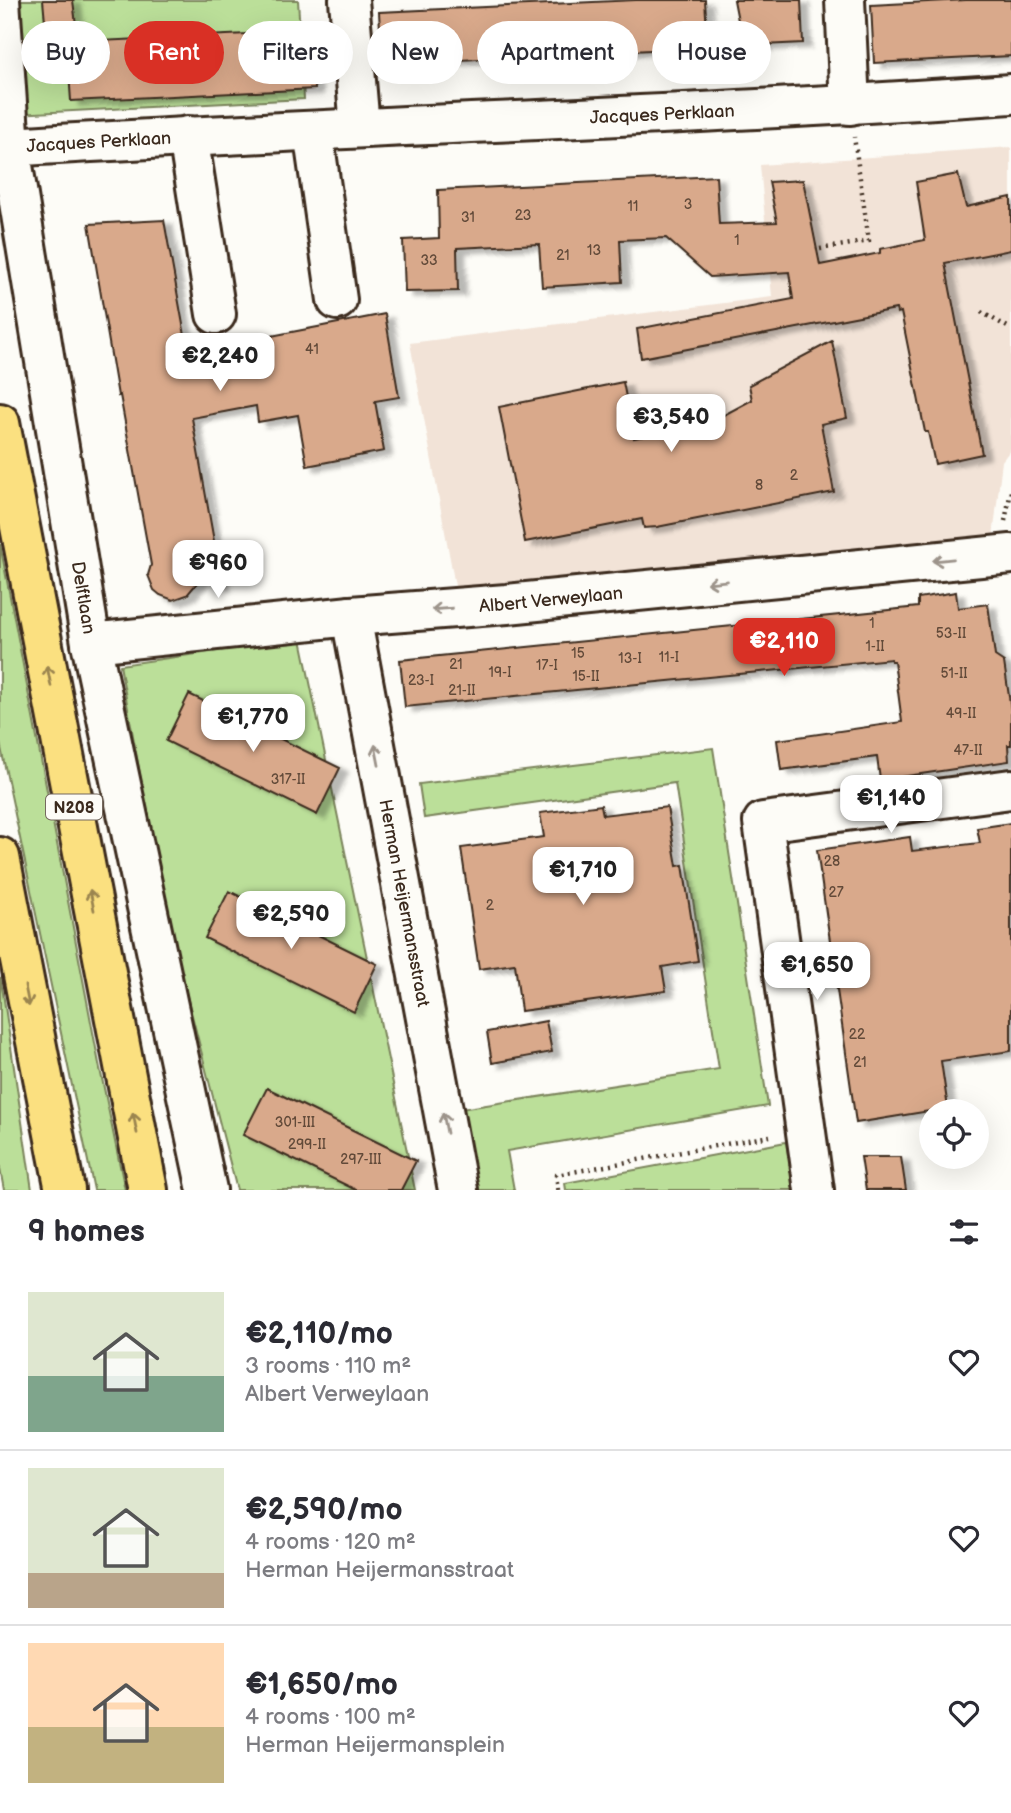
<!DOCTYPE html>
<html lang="en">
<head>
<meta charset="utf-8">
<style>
	body { margin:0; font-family:"Balsamiq Sans",sans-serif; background:#f7f7f7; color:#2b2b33; height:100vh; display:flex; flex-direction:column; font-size:26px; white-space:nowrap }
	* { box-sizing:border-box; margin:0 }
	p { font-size:23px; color:#7c7c81 }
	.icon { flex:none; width:38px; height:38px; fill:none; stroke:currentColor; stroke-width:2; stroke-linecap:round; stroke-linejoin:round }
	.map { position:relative; height:1190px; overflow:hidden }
	.details { display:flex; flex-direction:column; background:#fff; flex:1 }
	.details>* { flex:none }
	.hud { position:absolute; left:21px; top:21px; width:970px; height:63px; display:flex; gap:14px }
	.controls { position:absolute; left:919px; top:1099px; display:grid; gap:14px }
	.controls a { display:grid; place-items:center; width:70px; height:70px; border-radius:50%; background:#fff; box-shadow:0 7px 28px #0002; font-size:35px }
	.price { position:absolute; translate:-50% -60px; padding:0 16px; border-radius:14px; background:#fff; color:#222; font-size:23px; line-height:46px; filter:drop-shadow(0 2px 4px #0008) }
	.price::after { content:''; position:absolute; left:50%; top:42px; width:21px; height:16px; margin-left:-10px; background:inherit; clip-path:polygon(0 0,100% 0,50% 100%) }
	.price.selected { background:#d93025; color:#fff }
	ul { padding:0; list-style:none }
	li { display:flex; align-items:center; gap:21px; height:175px; padding:0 28px }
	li+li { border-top:2px solid #e1e1e2 }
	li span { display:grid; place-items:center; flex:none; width:196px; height:140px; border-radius:0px; color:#555 }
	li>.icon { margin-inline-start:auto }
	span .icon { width:84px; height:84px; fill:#fffc; stroke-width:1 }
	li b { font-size:30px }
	h2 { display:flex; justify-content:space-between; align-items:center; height:84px; padding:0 28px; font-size:30px }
	.tag { padding:0 24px; border-radius:32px; background:#fff; box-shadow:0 7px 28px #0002; font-size:24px; line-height:63px }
	.tag.selected { background:#d93025; color:#fff }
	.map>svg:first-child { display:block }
	.built { fill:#f2e3d7 }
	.green { fill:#bbdf99; stroke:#7b845c; stroke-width:2 }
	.building { fill:#d9a98b; stroke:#3b2a1e; stroke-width:2; filter:url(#shadow) }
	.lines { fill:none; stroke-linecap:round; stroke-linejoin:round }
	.minor-casing { stroke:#3b2a1e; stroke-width:44 }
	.major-casing { stroke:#3b2a1e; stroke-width:44 }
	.path { stroke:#3b2a1e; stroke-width:4.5; stroke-dasharray:2 5; stroke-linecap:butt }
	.minor { stroke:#fdfcf7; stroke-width:38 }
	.major { stroke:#fbe080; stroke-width:38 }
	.oneway { stroke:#9c938a }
	.oneway2 { stroke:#9b854f }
	.labels { text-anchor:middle; stroke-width:6; stroke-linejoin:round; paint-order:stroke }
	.number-label { font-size:14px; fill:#624a39 }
	.shield { fill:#fdfcf7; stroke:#75695f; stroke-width:2 }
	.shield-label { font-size:16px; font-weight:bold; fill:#3b2a1e }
	.street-label { font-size:18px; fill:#3b2a1e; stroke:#fdfcf7 }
</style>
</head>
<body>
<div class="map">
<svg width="1011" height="1190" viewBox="0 0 1011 1190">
	<defs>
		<filter id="shadow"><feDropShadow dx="8" dy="4.5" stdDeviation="2" flood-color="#0004"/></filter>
	</defs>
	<rect width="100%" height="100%" fill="#fdfcf7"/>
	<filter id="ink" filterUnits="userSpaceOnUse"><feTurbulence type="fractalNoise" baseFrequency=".0143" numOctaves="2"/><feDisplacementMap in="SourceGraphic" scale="14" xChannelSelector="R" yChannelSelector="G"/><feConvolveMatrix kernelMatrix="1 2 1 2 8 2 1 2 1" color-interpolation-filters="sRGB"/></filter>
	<g filter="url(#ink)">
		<path class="built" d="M1011,147v302l-9,12 -9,76 -537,54 -46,-248 362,-46 -12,-132z"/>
		<path class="green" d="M11,0h287l6,99 -288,15z
			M0,544l99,520 26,126h-31l-94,-447z
			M301,639l114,551h-178l-72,-279 -45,-246z
			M713,748l55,358 -261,45 7,39h-46l-14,-80 265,-41 -44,-286 -251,35 -5,-34z
			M0,977l3,16 29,197h-28l-4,-21z
			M786,1142l8,48h-228l-1,-7z"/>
		<path class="building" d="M43,0h30l5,42 234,-11 3,58 -244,12 -4,-58 -20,1z
			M636,0h69l3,47 -326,17 -3,-52z
			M734,0h67l2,43 -60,3z
			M966,0h45v56l-137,7 -3,-58z
			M958,174l8,33 45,-10v53l-66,13 37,191 -47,10 -7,-32h-3l-24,-120 -4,1 -1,-4 -255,49 -4,-29 156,-30 -4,-27 -79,5 -44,-39 -46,2 2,42 -80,5 -3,-43 -42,2 -40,2 1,43 -53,1 -2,-52 36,-2 -1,-48 278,-14 3,48 58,-2 -8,-40 34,-2 17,85 60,-12v-4l45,-9 -9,-58z
			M164,220l24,132 197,-38 14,83 -24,4 9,50 -77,15 -9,-51 -40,7 -2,-16 -64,12 30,168 -19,-10 -16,19 -14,5 -13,-5 -6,-5 -6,-15 3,-10 -31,-170 -2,1 -29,-172z
			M832,341l15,77 -26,6 13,68 -177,35 -13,1 -2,-9 -117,23 -26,-135 124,-25 11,56 75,-15 43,-23 -3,-15z
			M956,592l2,16 30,-4 7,52 9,6 7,48v35h-3l1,16 -129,19 -3,-23 -96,13 -4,-30 125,-18 -8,-61h-3v-2l-486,48 -5,-47 518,-53v-9z
			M189,694l151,74 -23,47 -151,-74z
			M601,805l2,10 64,-8 10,59 6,-1 15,96 -36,6 4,24 -145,20 -6,-47 -36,5 -18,-121 83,-11 -4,-24z
			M1011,823v228l-70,10 7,47 -92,15 -39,-273 93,-13 2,14 68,-8 -3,-15z
			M229,891l148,73 -23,48 -149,-74z
			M546,1021l6,31 -60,11 -5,-31z
			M267,1088l149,73 -15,29h-45l-113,-55z
			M861,1157h40l5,33h-40z"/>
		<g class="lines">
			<defs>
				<g id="minor">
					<path id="s1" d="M0,0l10,147 81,496 116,547"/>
					<path d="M349,0l11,127"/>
					<path d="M845,0l5,105"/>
					<path d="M313,131l24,169"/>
					<path d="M188,136l28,178"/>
					<path id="s2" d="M10,147c334,-21 668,-30 1001,-53"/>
					<path id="s3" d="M351,616l107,574"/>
					<path id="s4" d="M91,643l260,-27 156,-12 504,-50"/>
					<path d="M814,1190l-51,-368 248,-33"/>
				</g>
				<path id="major" d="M0,423l148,767
					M0,857l65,333"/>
			</defs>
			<use href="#minor" class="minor-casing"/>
			<use href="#major" class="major-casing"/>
			<path class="path" d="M820,249l49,-8 -15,-104
				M981,312l30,17
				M1005,521l6,-30
				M558,1190l-2,-15 214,-39"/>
			<use href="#minor" class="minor"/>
			<use href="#major" class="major"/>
		</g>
		<defs><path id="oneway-shaft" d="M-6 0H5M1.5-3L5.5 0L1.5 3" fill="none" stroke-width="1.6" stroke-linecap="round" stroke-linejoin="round" transform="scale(1.75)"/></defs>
		<g class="oneway">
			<use href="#oneway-shaft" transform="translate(943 560) rotate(174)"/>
			<use href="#oneway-shaft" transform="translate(717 582) rotate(174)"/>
			<use href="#oneway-shaft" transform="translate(442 609) rotate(176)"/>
			<use href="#oneway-shaft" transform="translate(377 755) rotate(-101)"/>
			<use href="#oneway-shaft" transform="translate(445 1123) rotate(-101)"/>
		</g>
		<g class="oneway2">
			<use href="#oneway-shaft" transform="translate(49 676) rotate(-101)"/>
			<use href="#oneway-shaft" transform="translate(92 900) rotate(-101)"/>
			<use href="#oneway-shaft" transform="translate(27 996) rotate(79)"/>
			<use href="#oneway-shaft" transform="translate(135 1123) rotate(-101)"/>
		</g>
	</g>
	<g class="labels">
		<g class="number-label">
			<text x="688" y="209">3</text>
			<text x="633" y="211">11</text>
			<text x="523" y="220">23</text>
			<text x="468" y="222">31</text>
			<text x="737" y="245">1</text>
			<text x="594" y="255">13</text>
			<text x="563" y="260">21</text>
			<text x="429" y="265">33</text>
			<text x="312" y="354">41</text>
			<text x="794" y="480">2</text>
			<text x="759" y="490">8</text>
			<text x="872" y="628">1</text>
			<text x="951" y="638">53-II</text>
			<text x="875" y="651">1-II</text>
			<text x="578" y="658">15</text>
			<text x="669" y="662">11-I</text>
			<text x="630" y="663">13-I</text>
			<text x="456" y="669">21</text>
			<text x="547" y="670">17-I</text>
			<text x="500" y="677">19-I</text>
			<text x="954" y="678">51-II</text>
			<text x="586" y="681">15-II</text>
			<text x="421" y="685">23-I</text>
			<text x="462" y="695">21-II</text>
			<text x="961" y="718">49-II</text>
			<text x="968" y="755">47-II</text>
			<text x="288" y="784">317-II</text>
			<text x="832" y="866">28</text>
			<text x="836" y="897">27</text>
			<text x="490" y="910">2</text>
			<text x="857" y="1039">22</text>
			<text x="860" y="1067">21</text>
			<text x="295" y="1127">301-III</text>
			<text x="307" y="1149">299-II</text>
			<text x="361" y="1164">297-III</text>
		</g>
		<rect class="shield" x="46" y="794.5" width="56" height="25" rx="5"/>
		<g class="shield-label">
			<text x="74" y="813">N208</text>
		</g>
		<g class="street-label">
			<text dy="6" stroke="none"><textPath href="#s2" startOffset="653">Jacques Perklaan</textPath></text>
			<text dy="6" stroke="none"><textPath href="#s2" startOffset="89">Jacques Perklaan</textPath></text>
			<text dy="6" stroke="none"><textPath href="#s1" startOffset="604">Delftlaan</textPath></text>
			<text dy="6" stroke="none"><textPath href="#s4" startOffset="462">Albert Verweylaan</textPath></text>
			<text dy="6" stroke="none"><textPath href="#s3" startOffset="292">Herman Heijermansstraat</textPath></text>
		</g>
	</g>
</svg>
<div class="controls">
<a><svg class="icon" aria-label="locate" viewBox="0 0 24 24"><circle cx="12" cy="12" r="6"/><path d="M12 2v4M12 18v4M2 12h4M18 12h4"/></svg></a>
</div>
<b class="price" style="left:220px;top:393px">€2,240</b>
<b class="price" style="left:671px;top:454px">€3,540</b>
<b class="price" style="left:218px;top:600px">€960</b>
<b class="price selected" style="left:784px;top:678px">€2,110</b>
<b class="price" style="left:253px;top:754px">€1,770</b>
<b class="price" style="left:891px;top:835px">€1,140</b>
<b class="price" style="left:583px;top:907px">€1,710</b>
<b class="price" style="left:291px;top:951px">€2,590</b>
<b class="price" style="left:817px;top:1002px">€1,650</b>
<div class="hud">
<a class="tag">Buy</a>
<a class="tag selected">Rent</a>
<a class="tag">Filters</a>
<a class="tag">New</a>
<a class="tag">Apartment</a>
<a class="tag">House</a>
</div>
</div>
<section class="details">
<h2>9 homes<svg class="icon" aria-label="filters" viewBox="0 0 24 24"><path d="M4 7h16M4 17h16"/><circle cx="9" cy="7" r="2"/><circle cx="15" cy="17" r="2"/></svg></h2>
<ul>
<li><span style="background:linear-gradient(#dfe7d0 60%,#7fa58c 0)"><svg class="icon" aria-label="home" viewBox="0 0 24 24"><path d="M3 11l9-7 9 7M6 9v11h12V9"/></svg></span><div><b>€2,110/mo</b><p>3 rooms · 110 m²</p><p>Albert Verweylaan</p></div><svg class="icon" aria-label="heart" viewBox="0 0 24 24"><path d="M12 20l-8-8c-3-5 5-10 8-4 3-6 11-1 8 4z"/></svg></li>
<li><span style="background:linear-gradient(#dfe7d0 75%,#b9a48a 0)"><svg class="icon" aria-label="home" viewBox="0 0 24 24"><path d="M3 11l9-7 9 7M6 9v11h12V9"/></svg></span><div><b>€2,590/mo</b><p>4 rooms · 120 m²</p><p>Herman Heijermansstraat</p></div><svg class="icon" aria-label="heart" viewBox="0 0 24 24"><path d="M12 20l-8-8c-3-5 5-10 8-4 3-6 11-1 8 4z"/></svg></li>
<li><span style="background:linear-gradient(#ffd9b3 60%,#c2b280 0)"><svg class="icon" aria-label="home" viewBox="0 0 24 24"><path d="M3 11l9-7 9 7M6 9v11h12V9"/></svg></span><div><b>€1,650/mo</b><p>4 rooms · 100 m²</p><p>Herman Heijermansplein</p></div><svg class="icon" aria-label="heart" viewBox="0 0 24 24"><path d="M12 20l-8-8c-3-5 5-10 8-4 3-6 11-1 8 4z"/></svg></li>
</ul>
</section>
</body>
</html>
